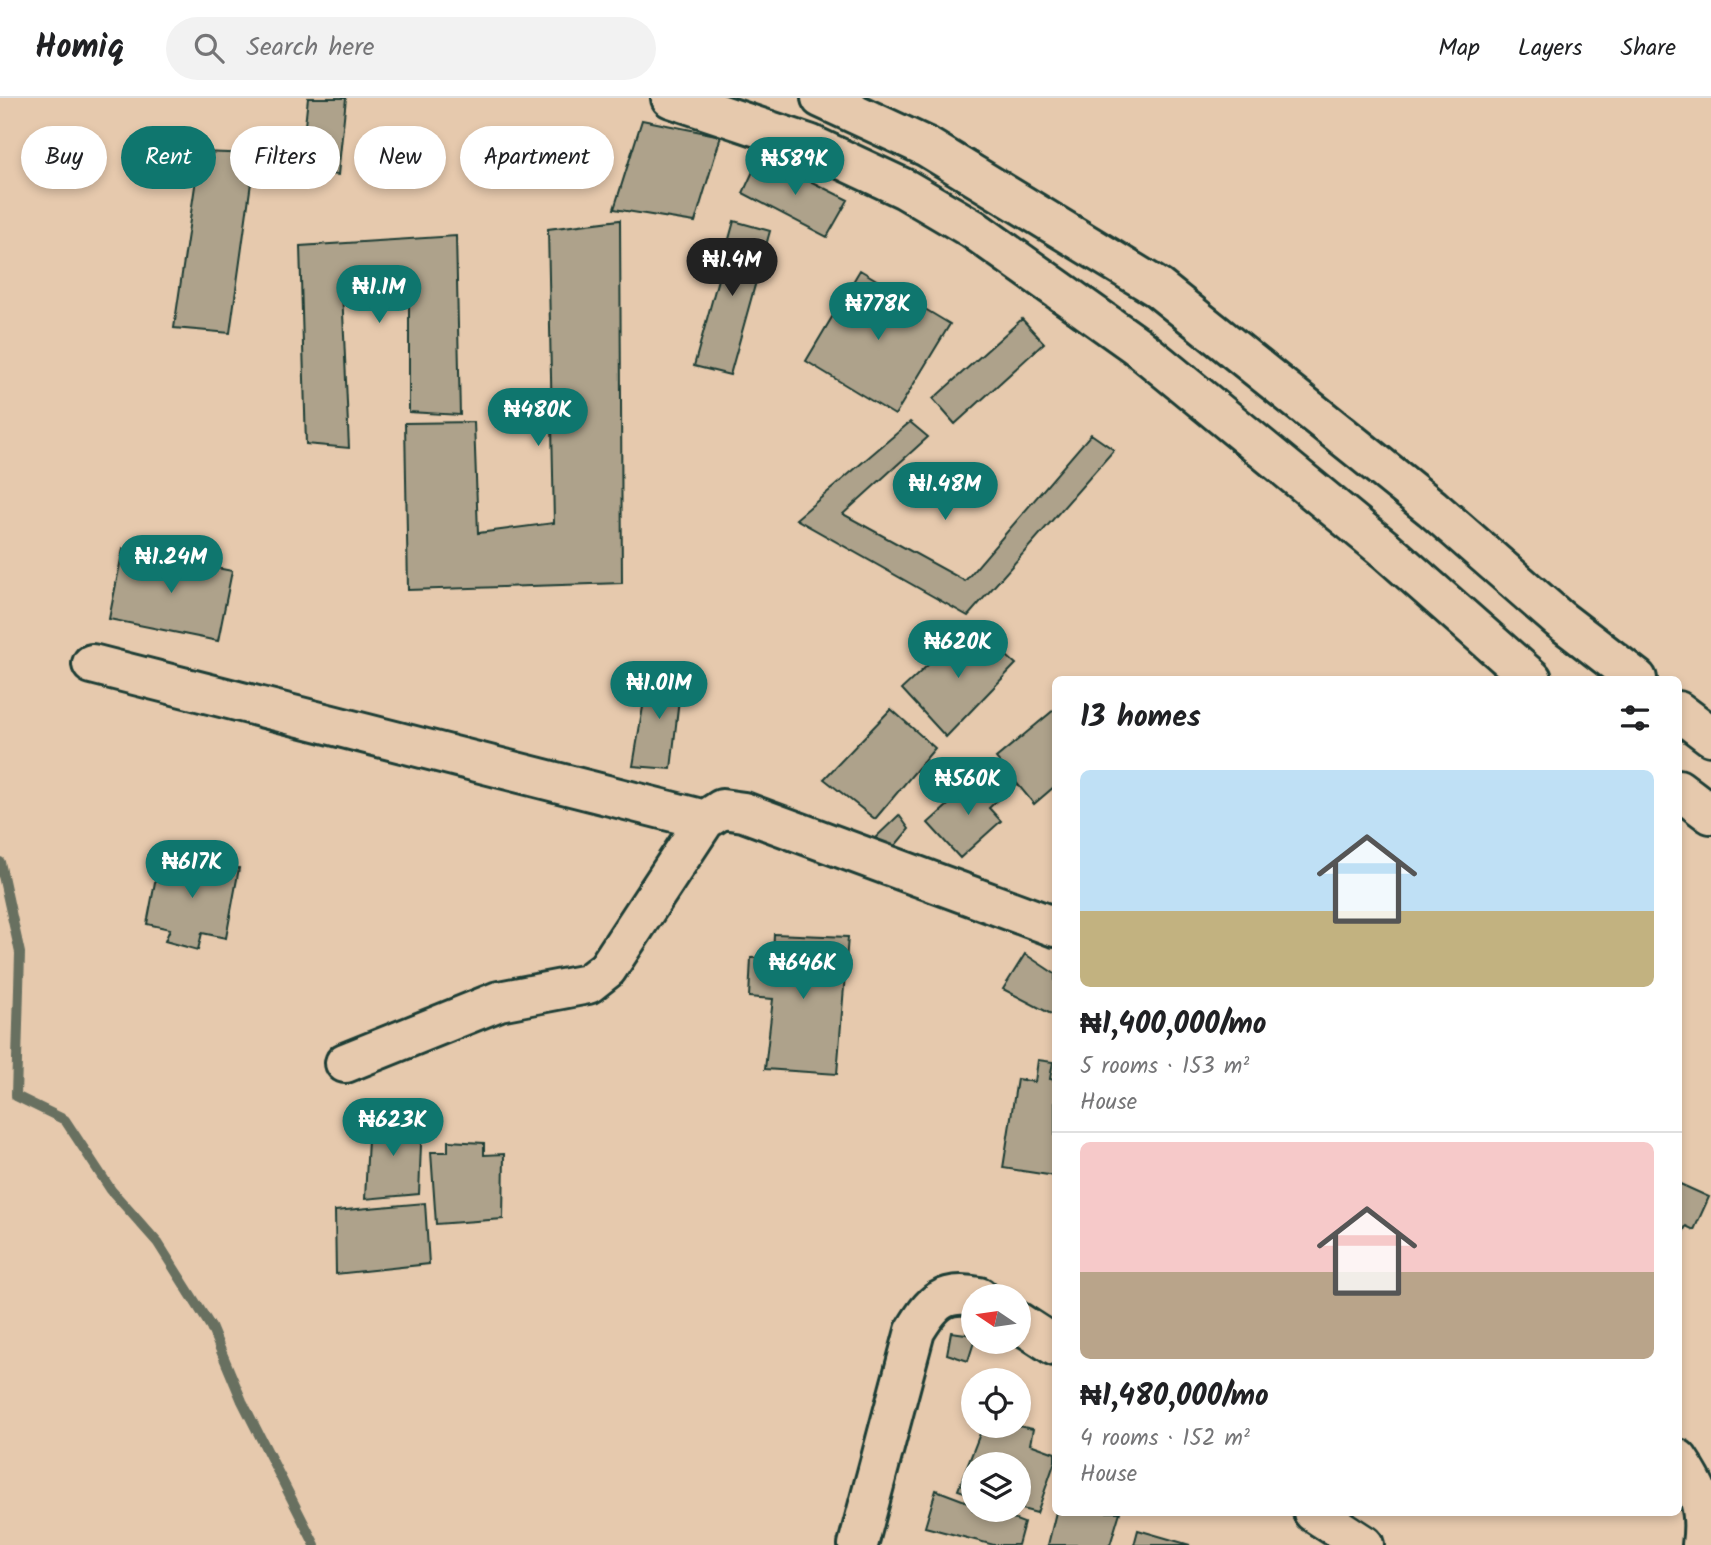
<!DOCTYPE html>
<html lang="en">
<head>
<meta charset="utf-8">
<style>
	body { margin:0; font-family:Kalam,sans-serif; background:#f2f2f2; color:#202124; height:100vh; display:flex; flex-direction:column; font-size:26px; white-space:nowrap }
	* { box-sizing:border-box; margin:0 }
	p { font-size:23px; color:#757577 }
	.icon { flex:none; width:38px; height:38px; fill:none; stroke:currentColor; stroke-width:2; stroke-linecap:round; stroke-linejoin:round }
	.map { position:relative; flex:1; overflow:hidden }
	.details { position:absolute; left:1052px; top:578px; width:630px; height:840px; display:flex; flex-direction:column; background:#fff; border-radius:10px; box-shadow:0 4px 10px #0003 }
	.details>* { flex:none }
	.guide { position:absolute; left:21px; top:28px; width:665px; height:63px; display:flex; gap:14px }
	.needle { width:46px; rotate:283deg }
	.buttons { position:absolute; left:961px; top:1186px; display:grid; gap:14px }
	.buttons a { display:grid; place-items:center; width:70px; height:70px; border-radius:50%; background:#fff; box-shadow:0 4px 10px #0003; font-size:35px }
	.price { position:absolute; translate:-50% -60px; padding:0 16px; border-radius:24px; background:#0f766e; color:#fff; font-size:23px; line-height:46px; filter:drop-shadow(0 2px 4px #0008) }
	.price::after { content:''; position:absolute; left:50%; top:42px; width:21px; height:16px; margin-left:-10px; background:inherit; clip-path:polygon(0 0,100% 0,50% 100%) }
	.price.selected { background:#222; color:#fff }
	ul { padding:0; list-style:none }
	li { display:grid; align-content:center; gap:14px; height:371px; padding:0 28px }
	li+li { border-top:2px solid #e0e0e0 }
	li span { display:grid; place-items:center; height:217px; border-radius:10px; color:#555 }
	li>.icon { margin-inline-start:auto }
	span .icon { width:126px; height:126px; fill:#fffc; stroke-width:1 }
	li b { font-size:30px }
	h2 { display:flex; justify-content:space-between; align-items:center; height:84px; padding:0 28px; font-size:30px }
	.chip { padding:0 24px; border-radius:32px; background:#fff; box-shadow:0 4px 10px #0003; font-size:24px; line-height:63px }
	.chip.selected { background:#0f766e; color:#fff }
	header { display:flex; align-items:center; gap:42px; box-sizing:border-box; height:98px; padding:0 35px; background:#fff; border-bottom:2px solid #e0e0e0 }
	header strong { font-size:33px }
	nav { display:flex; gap:38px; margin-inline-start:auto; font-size:24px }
	.search { width:490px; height:63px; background:#f2f2f2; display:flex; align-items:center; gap:18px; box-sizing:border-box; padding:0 24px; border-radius:38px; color:#757577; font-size:26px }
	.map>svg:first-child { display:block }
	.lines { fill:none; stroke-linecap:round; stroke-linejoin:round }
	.stream { stroke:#677060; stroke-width:10 }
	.building { fill:#aea28b; stroke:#1f3d34; stroke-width:2 }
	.minor-casing { stroke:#1f3d34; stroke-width:44 }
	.minor { stroke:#e6c9ad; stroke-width:38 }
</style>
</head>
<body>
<header>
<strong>Homiq</strong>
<div class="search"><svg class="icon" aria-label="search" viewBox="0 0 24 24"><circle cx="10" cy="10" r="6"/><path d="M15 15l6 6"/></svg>Search here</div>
<nav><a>Map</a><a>Layers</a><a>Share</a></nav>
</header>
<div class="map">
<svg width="1711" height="1447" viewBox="0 0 1711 1447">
	<rect width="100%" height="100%" fill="#e6c9ad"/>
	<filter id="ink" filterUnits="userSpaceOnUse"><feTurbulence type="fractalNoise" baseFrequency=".0143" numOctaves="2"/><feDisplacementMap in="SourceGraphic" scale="14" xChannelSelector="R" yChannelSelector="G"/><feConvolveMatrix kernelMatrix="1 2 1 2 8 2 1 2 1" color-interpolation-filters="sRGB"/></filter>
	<g filter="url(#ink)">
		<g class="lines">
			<path class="stream" d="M0,764l20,91 -4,143 49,24 46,70 47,53 53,84 31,74 73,144"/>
		</g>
		<path class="building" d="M308,0h38l-8,77 -38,-4z
			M642,22l79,16 -26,86 -81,-13z
			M200,54l55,2 -25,179 -56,-5z
			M760,58l88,44 -21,37 -84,-44z
			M620,122l2,363 -214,7 -3,-167 69,-1 4,111 76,-10 -6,-294z
			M734,123l36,10 -40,144 -36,-9z
			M456,138l4,179 -51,-3v-126l-67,4 7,158 -43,-4 -6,-198z
			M860,172l90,54 -55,91 -89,-54z
			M1022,221l22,24 -89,81 -22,-25z
			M910,324l18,15 -85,77 122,67 126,-147 23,16 -146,166 -172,-97z
			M123,451l109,22 -14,70 -109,-22z
			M971,527l45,39 -70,73 -44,-48z
			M649,573l33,2 -11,96 -38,-3z
			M891,611l44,39 -60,71 -51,-40z
			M1055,611v77l-21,18 -38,-46z
			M977,681l9,11 10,-9 10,11 -17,16 12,13 -41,37 -32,-35z
			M899,717l10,14 -20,24 -14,-15z
			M160,758l79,12 -13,70 -24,-5 -4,17 -33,-9 5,-12 -23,-5z
			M774,836l74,3 -11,137 -72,-5 8,-70 -24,-2 2,-39 22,-1z
			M1025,856l30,20v42l-52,-27z
			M1038,962l15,2 -3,17 5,1v96l-52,-8 14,-89 18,3z
			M369,1021l53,1 -3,74 -54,5z
			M448,1043l36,2v12l20,-1 -1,65 -67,5 -5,-72h17z
			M1678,1085l31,14 -15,33 -8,-4 -8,16z
			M425,1105l4,61 -93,10 -1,-63z
			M951,1234l22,3 1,7 -6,19 -21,-7z
			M983,1328h35l15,3 -3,15 25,9v8l-18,52 -19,-5v-43h-45v30l-15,-5z
			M936,1392l37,14v6h16l35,13 -6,22h-24l-69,-18z
			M1056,1414h64l-10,33h-62z
			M1138,1432l52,15h-56z"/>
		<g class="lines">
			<defs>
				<path id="minor" d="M671,0l138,46 96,45 68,40 163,116 251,206 145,128
					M821,0l106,49 231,141 274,220 127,111 78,60
					M92,566l613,156
					M1678,613l33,25
					M1678,691l33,25
					M345,965l154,-62 89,-17 19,-15 98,-149 17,-11 22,3 311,115
					M1018,1224l37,24
					M1678,1361c21,31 29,48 24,86
					M1313,1414l51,33
					M858,1447l57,-214c17,-28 28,-42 64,-34"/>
			</defs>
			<use href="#minor" class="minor-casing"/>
			<use href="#minor" class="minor"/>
		</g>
	</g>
</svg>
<div class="buttons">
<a><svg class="needle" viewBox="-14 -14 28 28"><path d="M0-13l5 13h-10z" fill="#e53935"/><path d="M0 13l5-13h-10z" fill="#757577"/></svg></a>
<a><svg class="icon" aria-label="locate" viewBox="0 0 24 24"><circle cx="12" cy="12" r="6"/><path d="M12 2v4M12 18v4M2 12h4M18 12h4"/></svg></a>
<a><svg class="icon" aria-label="layers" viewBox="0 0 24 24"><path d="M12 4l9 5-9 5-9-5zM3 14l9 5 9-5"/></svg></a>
</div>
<b class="price" style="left:795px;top:99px">₦589K</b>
<b class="price selected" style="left:732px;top:200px">₦1.4M</b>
<b class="price" style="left:379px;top:227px">₦1.1M</b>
<b class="price" style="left:878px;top:244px">₦778K</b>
<b class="price" style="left:538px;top:350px">₦480K</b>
<b class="price" style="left:945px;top:424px">₦1.48M</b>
<b class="price" style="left:171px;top:497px">₦1.24M</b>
<b class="price" style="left:958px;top:582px">₦620K</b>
<b class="price" style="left:659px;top:623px">₦1.01M</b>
<b class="price" style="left:968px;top:719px">₦560K</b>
<b class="price" style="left:192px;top:802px">₦617K</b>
<b class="price" style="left:803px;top:903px">₦646K</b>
<b class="price" style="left:393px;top:1060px">₦623K</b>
<div class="guide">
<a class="chip">Buy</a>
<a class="chip selected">Rent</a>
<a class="chip">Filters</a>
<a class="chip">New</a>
<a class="chip">Apartment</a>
</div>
<section class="details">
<h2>13 homes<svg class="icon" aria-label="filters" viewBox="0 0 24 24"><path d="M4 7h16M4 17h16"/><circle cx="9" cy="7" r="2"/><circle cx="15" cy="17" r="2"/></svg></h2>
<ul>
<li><span style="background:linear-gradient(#bfe0f5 65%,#c2b280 0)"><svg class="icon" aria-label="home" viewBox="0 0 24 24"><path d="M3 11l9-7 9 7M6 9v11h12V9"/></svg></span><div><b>₦1,400,000/mo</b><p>5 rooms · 153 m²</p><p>House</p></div></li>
<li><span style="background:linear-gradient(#f6c9c9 60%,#b9a48a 0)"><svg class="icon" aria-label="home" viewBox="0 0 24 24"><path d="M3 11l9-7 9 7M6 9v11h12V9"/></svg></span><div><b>₦1,480,000/mo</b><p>4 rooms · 152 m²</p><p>House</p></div></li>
</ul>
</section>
</div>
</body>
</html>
